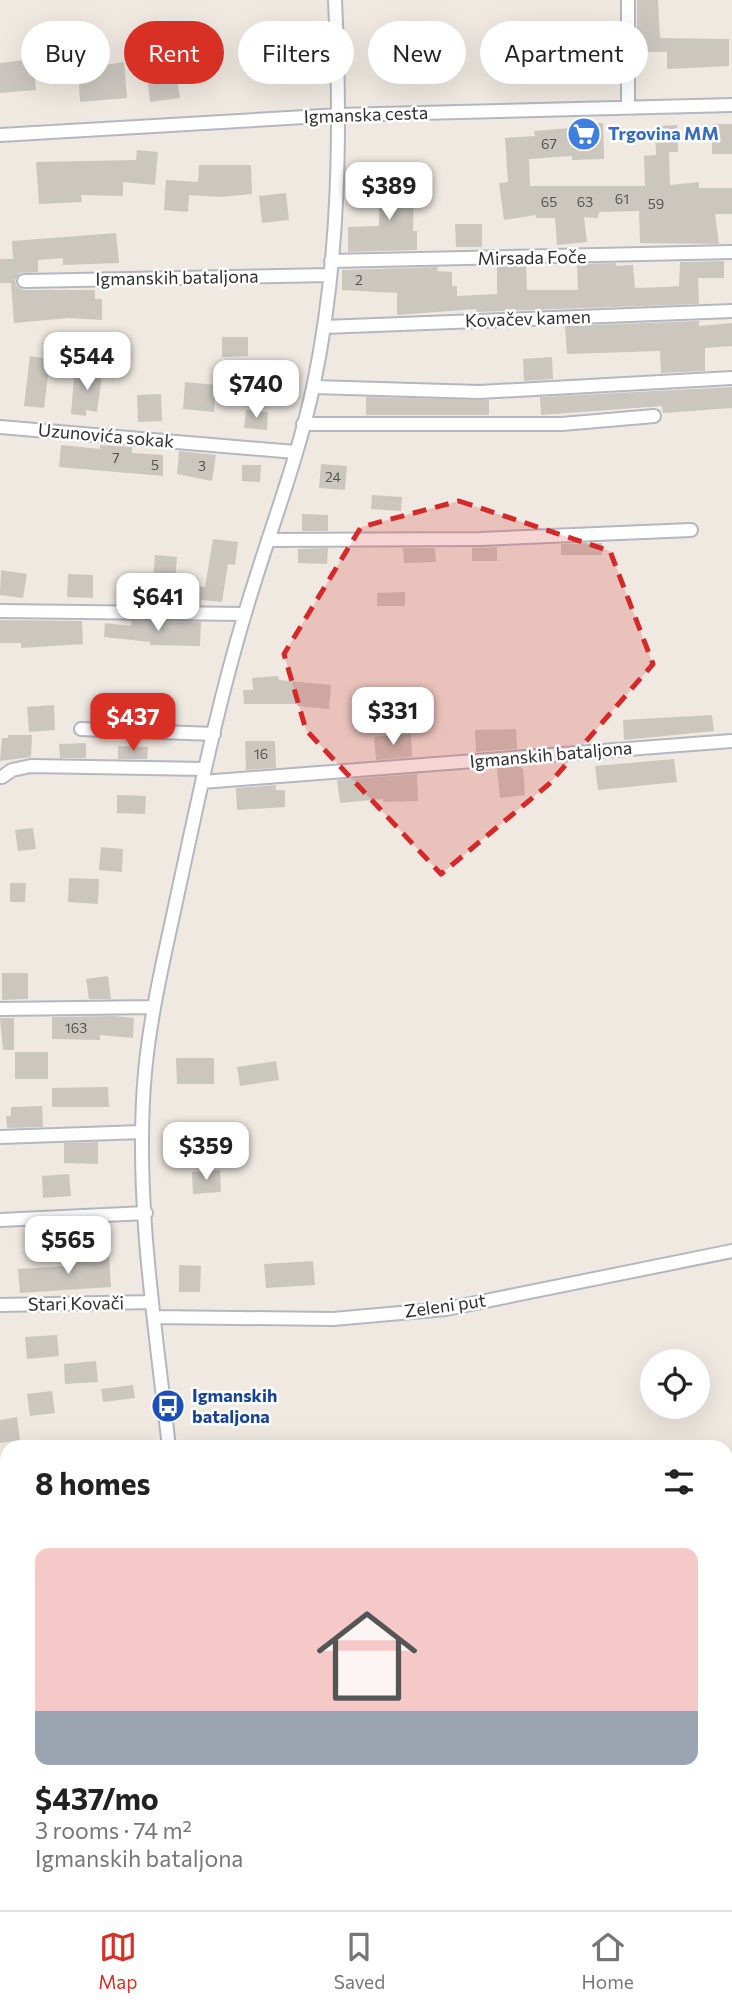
<!DOCTYPE html>
<html lang="en">
<head>
<meta charset="utf-8">
<style>
	body { margin:0; font-family:Commissioner,sans-serif; background:#f6f6f6; color:#222; height:100vh; display:flex; flex-direction:column; font-size:26px; white-space:nowrap }
	* { box-sizing:border-box; margin:0 }
	p { font-size:23px; color:#767676 }
	.icon { flex:none; width:38px; height:38px; fill:none; stroke:currentColor; stroke-width:2; stroke-linecap:round; stroke-linejoin:round }
	.map { position:relative; flex:1; overflow:hidden }
	.drawer { position:absolute; left:0px; top:1440px; width:733px; height:471px; display:flex; flex-direction:column; background:#fff; border-radius:21px 21px 0 0; box-shadow:0 7px 28px #0002 }
	.drawer>* { flex:none }
	.top-card { position:absolute; left:21px; top:21px; width:691px; height:63px; display:flex; gap:14px }
	.tools { position:absolute; left:640px; top:1349px; display:grid; gap:14px }
	.tools a { display:grid; place-items:center; width:70px; height:70px; border-radius:50%; background:#fff; box-shadow:0 7px 28px #0002; font-size:35px }
	.price { position:absolute; translate:-50% -60px; padding:0 16px; border-radius:14px; background:#fff; color:#222; font-size:23px; line-height:46px; filter:drop-shadow(0 2px 4px #0008) }
	.price::after { content:''; position:absolute; left:50%; top:42px; width:21px; height:16px; margin-left:-10px; background:inherit; clip-path:polygon(0 0,100% 0,50% 100%) }
	.price.current { background:#d93025; color:#fff }
	ul { padding:0; list-style:none }
	li { display:grid; align-content:center; gap:14px; height:371px; padding:0 35px }
	li span { display:grid; place-items:center; height:217px; border-radius:14px; color:#555 }
	li>.icon { margin-inline-start:auto }
	span .icon { width:126px; height:126px; fill:#fffc; stroke-width:1 }
	li b { font-size:30px }
	h2 { display:flex; justify-content:space-between; align-items:center; height:84px; padding:0 35px; font-size:30px }
	.chip { padding:0 24px; border-radius:32px; background:#fff; box-shadow:0 7px 28px #0002; font-size:24px; line-height:63px }
	.chip.current { background:#d93025; color:#fff }
	.menu { display:flex; justify-content:space-around; align-items:center; height:98px; border-top:2px solid #e0e0e0; background:#fff; font-size:19px; color:#767676 }
	.menu a { display:grid; justify-items:center; gap:4px }
	.menu .current { color:#d93025 }
	.map>svg:first-child { display:block }
	.building { fill:#cbc7bf }
	.lines { fill:none; stroke-linecap:round; stroke-linejoin:round }
	.street-casing { stroke:#b4b7c1; stroke-width:16 }
	.street { stroke:#fff; stroke-width:12 }
	.marked { fill:#d62828; fill-opacity:0.2; stroke:#d62828; stroke-width:5; stroke-dasharray:14 9; stroke-linejoin:round }
	.labels { text-anchor:middle; stroke-width:5; stroke-linejoin:round; paint-order:stroke }
	.number-label { font-size:14px; fill:#555452 }
	.street-label { font-size:18px; fill:#2e2e2e; stroke:#fff }
	.shop-label { font-size:18px; font-weight:bold; fill:#366cbe; stroke:#fff; text-anchor:start }
	.transit-label { font-size:18px; font-weight:bold; fill:#164399; stroke:#fff; text-anchor:start }
</style>
</head>
<body>
<div class="map">
<svg width="732" height="1910" viewBox="0 0 732 1910">
	<rect width="100%" height="100%" fill="#efe9e1"/>
	<path class="building" d="M637,0h21l2,38 69,1v27l-62,3v-17h-30z
		M33,59l3,31 -36,3v-30z
		M124,62l3,36 -47,4 -2,-33z
		M177,79l3,19 -30,4 -2,-19z
		M603,123l1,36 -32,1v-4l-43,3 1,27h115l-1,-30 12,-1 -1,-29 22,-1 1,27h-9l1,33 29,-3v6h33v26h-17l4,30 -79,-1 -1,-32 -40,1 -1,6 -14,-1 3,25 -30,3 -2,-27h-19v-3l-32,5 -5,-37 9,-1 -3,-44 30,-2 -1,-5 37,-3v-4z
		M712,124h20v30h-20z
		M137,150l21,2 -3,33 -32,-3v14l-42,-1 1,7 -43,2 -3,-42 100,-2z
		M199,165h52l1,29 -33,3 -30,-2 -1,17 -24,-2 2,-30 32,2z
		M380,180l34,1 -1,50h4v19l-69,2v-25l31,-1z
		M286,193l3,27 -27,3 -3,-27z
		M455,224h27v23h-26z
		M116,233l3,30 -56,2v-7l-25,2v12l-18,1 -5,7 2,6 6,4h72v9h7v21l-33,-2 -55,5 -3,-40h-11v-24h13l-1,-18z
		M724,261v17h-26l1,26 -223,8v-3l-79,6v-22l-55,-3v-20l96,-3 -1,4 15,1v14h5v10l40,-2v-28l29,-1 1,25h51l-1,-26 39,-1v3l17,-1 2,23 29,-1 15,-1 1,-24z
		M699,321v5l33,-3v23l-27,2v23l-44,2 -1,-22 -93,3 -2,-28z
		M222,337h26v19l-26,1z
		M30,356l20,3 -6,49 -20,-2z
		M552,357l1,22 -29,2 -1,-22z
		M87,367l16,2 -6,43 -11,-2v6l-15,-2 3,-37 12,1z
		M185,382l31,3 -2,27 -31,-3z
		M732,387v21l-69,5 -1,-7 -121,9 -1,-18z
		M161,394l1,27 -24,1 -1,-27z
		M366,397l123,3v15h-123z
		M246,410l22,2 -1,18 -23,-2z
		M61,445l39,4v-4l32,2v6l31,2v21l-104,-9z
		M179,451l37,4 -4,26 -35,-7z
		M321,464l26,2 -2,24 -26,-2z
		M242,465h19l-1,17 -18,-1z
		M372,495l30,2 -1,14 -30,-2z
		M302,514l26,1v16h-26z
		M213,539l25,3 -3,23 -7,-1 -6,38 -21,-2v5l-20,-1 2,-19 22,2z
		M602,543v12h-41v-11z
		M497,547v14h-25v-13z
		M328,548l-1,16 -29,-1v-14z
		M403,548h32l1,14 -32,1z
		M155,555l22,2 -2,27 -22,-1z
		M1,570l26,4 -4,24 -23,-3z
		M68,574l25,1v23l-26,-1z
		M405,592v14h-28v-13z
		M0,620l82,1 1,23 -62,4v-5h-21z
		M132,621l69,1 -1,24 -50,-1v-3l-46,-5 1,-14 26,3z
		M278,676l1,4 52,5 -2,24 -32,-3v-2h-53l-1,-14h10l-1,-12z
		M54,705l1,25 -26,2 -2,-25z
		M712,715l2,16 -90,9 -1,-20z
		M516,729l1,20 -41,3 -1,-22z
		M411,734l1,23 -36,3 -2,-23z
		M8,735h24l-1,22 -31,4 2,-23h6z
		M245,741h30l1,27 -30,2z
		M86,743v15h-26l-1,-14z
		M118,746l30,1 -1,12h-29z
		M674,759l3,23 -79,8 -3,-24z
		M518,766l5,3 2,26 -25,3 -3,-30z
		M417,774l1,27 -35,1v-3l-43,4 -3,-23z
		M276,785v5h9v17l-48,3 -1,-22z
		M117,795l29,1 -1,18 -28,-1z
		M33,828l3,21 -18,2 -3,-21z
		M101,847l22,2 -1,23 -23,-2z
		M69,878l30,1 -1,25 -30,-2z
		M10,883h16l-1,19h-15z
		M2,973h26v26l-26,1z
		M108,976l3,23h-22l-3,-20z
		M114,1016l20,2 -1,20 -33,-3v5l-48,-1v-22z
		M0,1018h14v32h-11z
		M15,1052h33v27h-33z
		M176,1058h38v26h-37z
		M276,1061l3,19 -39,6 -3,-19z
		M108,1087l1,20h-57v-19z
		M42,1106l1,21 -36,1 -1,-12h5v-9z
		M98,1142v22l-34,-1v-20z
		M220,1170l1,22 -28,2 -1,-22z
		M69,1174l2,22 -28,2 -1,-22z
		M109,1255l2,32 -91,6 -2,-24 50,-3v-8z
		M313,1261l2,24 -49,3 -2,-24z
		M179,1265l22,1 -1,26h-21z
		M57,1335l2,21 -32,3 -2,-22z
		M96,1361l2,21 -33,2 -1,-20z
		M133,1385l2,13 -32,4 -2,-13z
		M52,1391l3,22 -25,3 -3,-22z
		M17,1417l3,23 -20,3v-23z"/>
	<g class="lines">
		<defs>
			<path id="street" d="M628,105v-105
				M0,135l339,-20 393,-10
				M331,261l401,-9
				M24,281l306,-6
				M324,327l408,-16
				M314,387l165,5 253,-14
				M303,424h259l92,-8
				M0,427l295,25
				M268,540l212,-1 211,-9
				M0,611l244,3
				M81,729l133,5
				M2,777l10,-7 19,-4 174,3
				M202,782l530,-41
				M0,1009l154,-2
				M0,1137l141,-5
				M0,1220l146,-7
				M0,1305l152,-3
				M154,1317l179,2 113,-10 286,-58
				M169,1447c-14,-122 -35,-253 -24,-375 6,-64 22,-127 35,-189 20,-92 39,-184 66,-273 22,-75 52,-150 68,-227 26,-125 27,-256 21,-383
				M0,1512l7,-1
				M0,1629l7,-1
				M0,1701l7,-1
				M726,1789l6,-4
				M221,1904v6
				M576,1910l6,-6"/>
		</defs>
		<use href="#street" class="street-casing"/>
		<use href="#street" class="street"/>
	</g>
	<path class="marked" d="M459,501l151,50 43,113 -104,120 -108,90 -135,-144 -22,-76 77,-127z"/>
	<defs>
		<symbol id="supermarket-disc" viewBox="-11 -11 22 22"><circle r="9.5" fill="#3f7fe0" stroke="#fff"/><path d="M-6-5.5h2.5l.6 2H6L4.5 2H-2.5L-4.4-4H-6ZM-1.5 3.2a1.3 1.3 0 1 0 .1 0ZM3 3.2a1.3 1.3 0 1 0 .1 0Z" fill="#fff"/></symbol>
		<symbol id="bus-disc" viewBox="-11 -11 22 22"><circle r="9.5" fill="#1a4fb4" stroke="#fff"/><path d="M-5-6H5V4H4V6H2V4H-2V6H-4V4H-5ZM-3.5-4V0h7V-4ZM-3.5 1.2v1.5H-2V1.2ZM2 1.2v1.5H3.5V1.2Z" fill="#fff"/></symbol>
	</defs>
	<g fill-rule="evenodd">
		<use href="#supermarket-disc" x="565" y="115" width="38" height="38"/>
		<use href="#bus-disc" x="149" y="1387" width="38" height="38"/>
	</g>
	<g class="labels">
		<g class="number-label">
			<text x="549" y="149">67</text>
			<text x="622" y="204">61</text>
			<text x="549" y="207">65</text>
			<text x="585" y="207">63</text>
			<text x="656" y="209">59</text>
			<text x="359" y="285">2</text>
			<text x="116" y="463">7</text>
			<text x="155" y="470">5</text>
			<text x="202" y="471">3</text>
			<text x="333" y="482">24</text>
			<text x="261" y="759">16</text>
			<text x="76" y="1033">163</text>
		</g>
		<g class="street-label">
			<text transform="translate(366 115) rotate(-2)" y="6">Igmanska cesta</text>
			<text transform="translate(532 258) rotate(-1)" y="6">Mirsada Foče</text>
			<text transform="translate(177 278) rotate(-1)" y="6">Igmanskih bataljona</text>
			<text transform="translate(528 319) rotate(-2)" y="6">Kovačev kamen</text>
			<text transform="translate(106 436) rotate(5)" y="6">Uzunovića sokak</text>
			<text transform="translate(551 755) rotate(-5)" y="6">Igmanskih bataljona</text>
			<text transform="translate(76 1304) rotate(-1)" y="6">Stari Kovači</text>
			<text transform="translate(445 1306) rotate(-8)" y="6">Zeleni put</text>
		</g>
		<g class="shop-label">
			<text x="608" y="140">Trgovina MM</text>
		</g>
		<g class="transit-label">
			<text x="192" y="1402">Igmanskih<tspan x="192" dy="21">bataljona</tspan></text>
		</g>
	</g>
</svg>
<div class="tools">
<a><svg class="icon" aria-label="locate" viewBox="0 0 24 24"><circle cx="12" cy="12" r="6"/><path d="M12 2v4M12 18v4M2 12h4M18 12h4"/></svg></a>
</div>
<b class="price" style="left:389px;top:222px">$389</b>
<b class="price" style="left:87px;top:392px">$544</b>
<b class="price" style="left:256px;top:420px">$740</b>
<b class="price" style="left:158px;top:633px">$641</b>
<b class="price" style="left:393px;top:747px">$331</b>
<b class="price current" style="left:133px;top:753px">$437</b>
<b class="price" style="left:206px;top:1182px">$359</b>
<b class="price" style="left:68px;top:1276px">$565</b>
<div class="top-card">
<a class="chip">Buy</a>
<a class="chip current">Rent</a>
<a class="chip">Filters</a>
<a class="chip">New</a>
<a class="chip">Apartment</a>
</div>
<section class="drawer">
<h2>8 homes<svg class="icon" aria-label="filters" viewBox="0 0 24 24"><path d="M4 7h16M4 17h16"/><circle cx="9" cy="7" r="2"/><circle cx="15" cy="17" r="2"/></svg></h2>
<ul>
<li><span style="background:linear-gradient(#f6c9c9 75%,#9aa5b1 0)"><svg class="icon" aria-label="home" viewBox="0 0 24 24"><path d="M3 11l9-7 9 7M6 9v11h12V9"/></svg></span><div><b>$437/mo</b><p>3 rooms · 74 m²</p><p>Igmanskih bataljona</p></div></li>
</ul>
</section>
</div>
<nav class="menu">
<a class="current"><svg class="icon" aria-label="map" viewBox="0 0 24 24"><path d="M3 6l6-2 6 2 6-2v14l-6 2-6-2-6 2zM9 4v14M15 6v14"/></svg>Map</a>
<a><svg class="icon" aria-label="saved" viewBox="0 0 24 24"><path d="M7 4h10v16l-5-4-5 4z"/></svg>Saved</a>
<a><svg class="icon" aria-label="home" viewBox="0 0 24 24"><path d="M3 11l9-7 9 7M6 9v11h12V9"/></svg>Home</a>
</nav>
</body>
</html>
